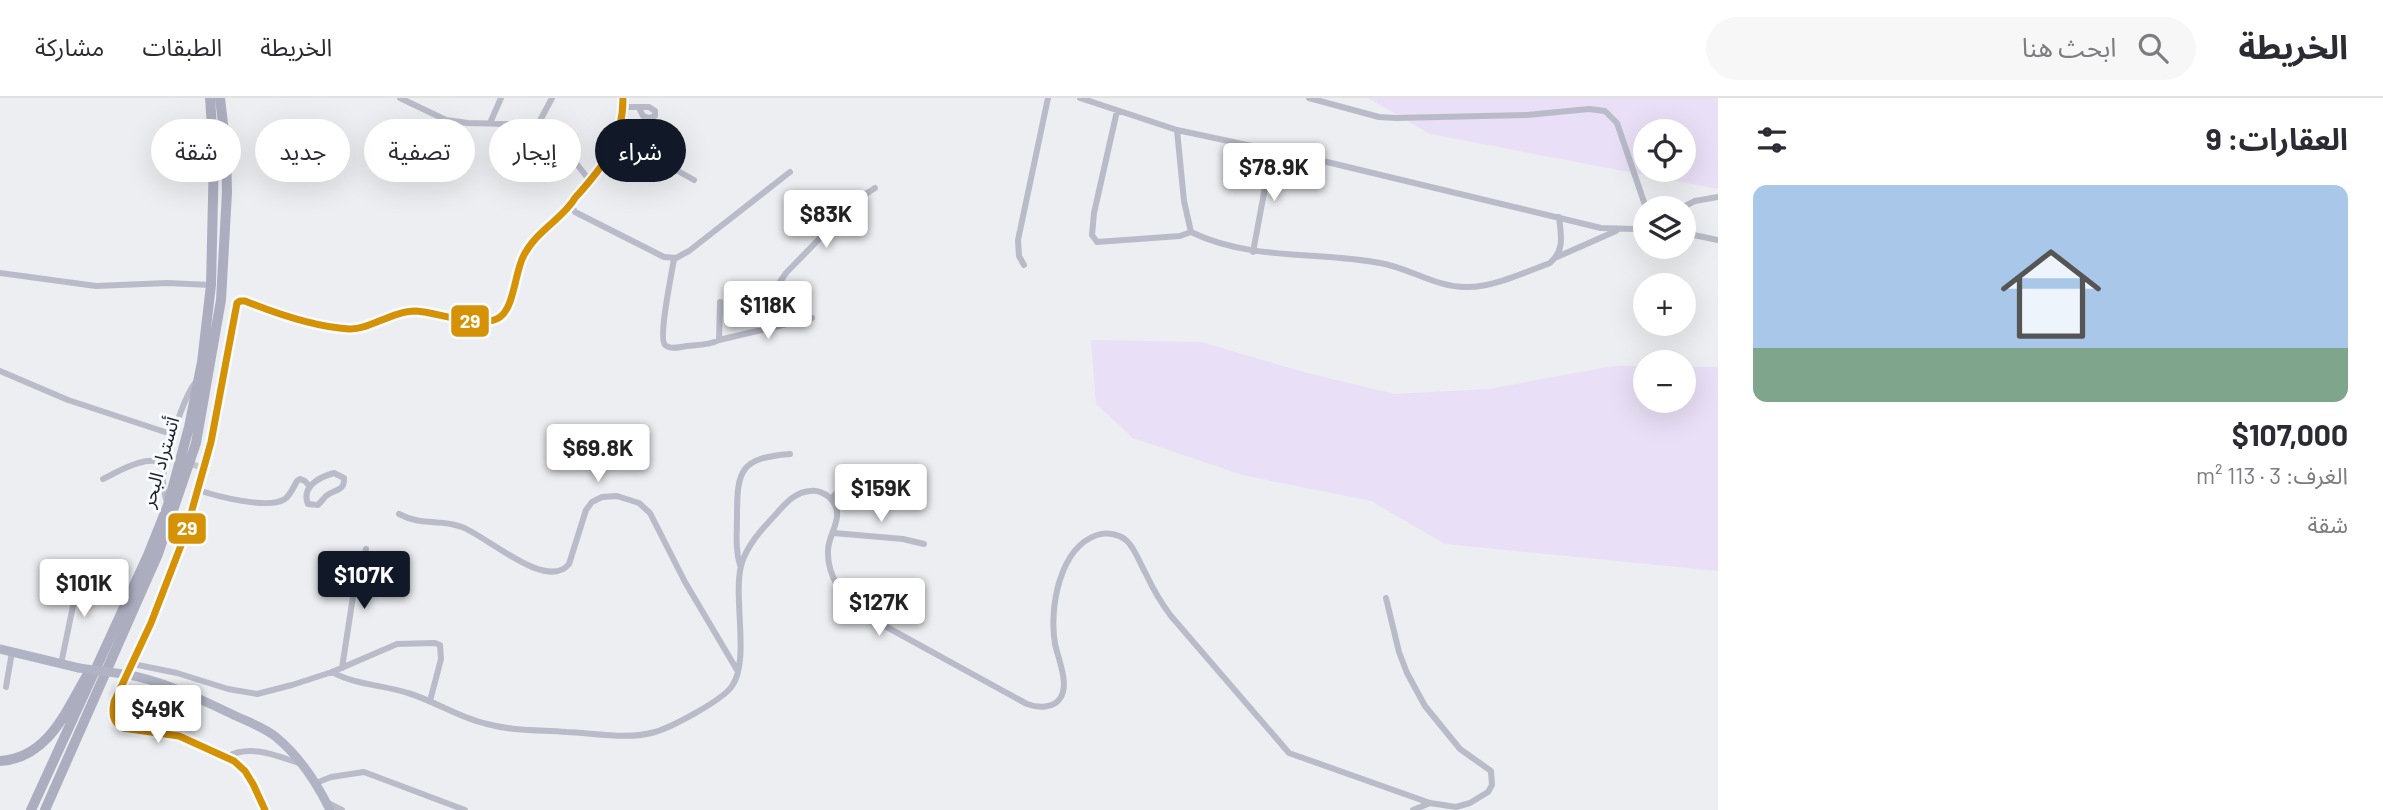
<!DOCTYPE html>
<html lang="ar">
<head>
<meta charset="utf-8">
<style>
	body { margin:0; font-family:Barlow,"Noto Sans Arabic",sans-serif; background:#f7f7f7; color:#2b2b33; direction:rtl; height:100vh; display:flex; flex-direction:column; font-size:26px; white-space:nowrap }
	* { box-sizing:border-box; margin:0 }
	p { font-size:23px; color:#7c7c81 }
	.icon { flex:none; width:38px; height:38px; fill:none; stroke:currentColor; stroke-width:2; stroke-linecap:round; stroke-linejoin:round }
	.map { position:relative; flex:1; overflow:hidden; direction:ltr }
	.side { display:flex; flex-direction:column; background:#fff; width:665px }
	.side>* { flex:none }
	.guide { position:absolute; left:21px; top:21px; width:665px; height:63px; direction:rtl; display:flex; gap:14px }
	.buttons { position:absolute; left:1633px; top:21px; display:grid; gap:14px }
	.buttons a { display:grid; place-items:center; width:63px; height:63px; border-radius:50%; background:#fff; box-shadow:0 7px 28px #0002; font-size:35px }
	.price { position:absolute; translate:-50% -60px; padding:0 16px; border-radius:7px; background:#fff; color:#222; font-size:23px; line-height:46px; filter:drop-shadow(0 2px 4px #0008) }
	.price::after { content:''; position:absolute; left:50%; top:42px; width:21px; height:16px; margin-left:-10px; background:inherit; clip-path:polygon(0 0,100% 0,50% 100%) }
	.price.current { background:#111827; color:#fff }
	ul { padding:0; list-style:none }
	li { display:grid; align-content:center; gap:14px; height:371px; padding:0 35px }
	li span { display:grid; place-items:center; height:217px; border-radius:14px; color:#555 }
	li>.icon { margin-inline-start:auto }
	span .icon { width:126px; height:126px; fill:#fffc; stroke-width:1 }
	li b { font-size:30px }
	h2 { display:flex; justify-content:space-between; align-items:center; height:84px; padding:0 35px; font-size:30px }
	.chip { padding:0 24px; border-radius:32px; background:#fff; box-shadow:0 7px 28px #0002; font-size:24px; line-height:63px }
	.chip.current { background:#111827; color:#fff }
	header { display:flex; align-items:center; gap:42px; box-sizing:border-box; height:98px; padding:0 35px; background:#fff; border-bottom:2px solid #e1e1e2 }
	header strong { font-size:33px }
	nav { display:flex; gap:38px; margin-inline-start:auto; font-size:24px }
	.search { width:490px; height:63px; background:#f7f7f7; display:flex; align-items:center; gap:18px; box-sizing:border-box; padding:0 24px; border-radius:38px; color:#7c7c81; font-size:26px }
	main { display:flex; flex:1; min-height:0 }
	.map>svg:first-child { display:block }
	.green { fill:#e9dff6; fill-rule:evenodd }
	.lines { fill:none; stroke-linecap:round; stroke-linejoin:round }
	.minor-tunnel { stroke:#c3c5c7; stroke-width:6; stroke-dasharray:6 3; stroke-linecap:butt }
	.minor { stroke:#b9bbc9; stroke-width:6 }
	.primary { stroke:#b0b3c4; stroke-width:9 }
	.motorway { stroke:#acaec0; stroke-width:10 }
	.primary-bridge { stroke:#b0b3c4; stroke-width:9 }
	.bus-1-casing { stroke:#f8fbff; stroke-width:12 }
	.bus-1 { stroke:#d69205; stroke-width:7 }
	.labels { text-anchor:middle; stroke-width:6; stroke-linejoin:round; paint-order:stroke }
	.street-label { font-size:19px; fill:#1d1f21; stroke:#f8fbff }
	.line-badge { stroke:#f8fbff; stroke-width:2.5 }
	.badge-label { font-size:19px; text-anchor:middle; font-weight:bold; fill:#fff }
</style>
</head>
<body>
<header>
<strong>الخريطة</strong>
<div class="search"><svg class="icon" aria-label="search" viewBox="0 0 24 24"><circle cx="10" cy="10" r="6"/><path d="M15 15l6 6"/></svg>ابحث هنا</div>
<nav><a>الخريطة</a><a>الطبقات</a><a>مشاركة</a></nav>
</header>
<main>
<section class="side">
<h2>العقارات: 9<svg class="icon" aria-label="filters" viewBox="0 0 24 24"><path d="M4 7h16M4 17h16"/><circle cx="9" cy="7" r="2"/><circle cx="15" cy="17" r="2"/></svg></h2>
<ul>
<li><span style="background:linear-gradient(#a9c7e8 75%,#7fa58c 0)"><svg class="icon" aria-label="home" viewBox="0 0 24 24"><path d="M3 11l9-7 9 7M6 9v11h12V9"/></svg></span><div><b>$107,000</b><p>الغرف: 3 · 113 m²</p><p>شقة</p></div></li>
</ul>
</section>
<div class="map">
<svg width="1718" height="712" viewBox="0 0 1718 712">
	<rect width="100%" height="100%" fill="#eceef1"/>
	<path class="green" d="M1368,0h350v91l-288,-55zM1645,33h39v39h-39z
		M1091,242l110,2 106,31 88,21 94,-5 124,-23h32v35h39v-34h34v204l-273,-27 -74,-43 -129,-26 -109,-37 -37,-34z"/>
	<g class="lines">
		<path class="minor-tunnel" d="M168,357l37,14"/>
		<path class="minor" d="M400,0l46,22 22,3 41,1 21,4 42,30 18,23
			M1080,0l97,32 150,32 274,66 35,1 9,-5
			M1309,0l70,19 17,1 131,-3 62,-6 16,2 12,12 29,85
			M623,9h26l6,4v5l-6,2 -6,-2 -4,-8
			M1117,13l-23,102 -2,22 5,7 83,-6 11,-4 -7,-31 -7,-71
			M490,25l11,-25
			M535,32l17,-32
			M611,53l26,13 41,7 16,9
			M572,108l3,6 89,45 12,1 13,-7 101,-79
			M1681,110l14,-7 23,-4
			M1191,134c60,29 126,19 189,31 30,5 57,25 88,24 25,0 58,-15 82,-24 15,-13 11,-28 9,-46
			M1684,135l34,7
			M1253,154l19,-102
			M1557,159l59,-26
			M674,161c-2,13 -16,79 -9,86 5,5 16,2 22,1 10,-1 23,-1 32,-6l1,-38
			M1024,167l-5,-9 -1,-16 30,-142
			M0,175l96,13 71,-3 44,2
			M771,211l17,14
			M763,231l8,-20 4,-20 11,-16 72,-74 17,-11
			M719,242l93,-22
			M0,273l68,29 106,35
			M334,375l10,5c1,14 -10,11 -18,18 -3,3 -5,6 -8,9l-10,-1c-7,-17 11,-27 26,-31z
			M103,381c18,-9 44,-25 63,-15
			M198,392c18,6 70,20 87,9 6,-5 8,-11 12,-18l3,-2 5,2 4,5
			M831,401l13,-14 17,-10
			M167,404c-2,-6 -4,-14 -4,-21 0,-19 21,-88 34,-100
			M399,416c24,13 41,4 63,13 23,8 85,65 107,37l17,-54 6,-8 10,-5 15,-1 22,7 11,10 35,69 52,88
			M170,425l15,12
			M834,435l69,6 21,5
			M164,441l10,-1 8,4
			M740,467c-5,-16 -3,-32 -3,-49 0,-47 4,-58 53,-62
			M61,566l13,-63 13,-32
			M133,566l44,9 51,16 29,5 35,-9 40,-13 65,-28 38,-1 5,2 1,14 -11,42
			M342,570l12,-78 12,-41
			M332,574c23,13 52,13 76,21 27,8 51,25 79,31 26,7 52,6 79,8 28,1 62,8 89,0 17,-5 68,-32 77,-46 18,-25 1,-88 9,-120 5,-20 21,-37 35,-52 9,-10 19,-22 34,-23 7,-1 14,2 19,6 19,18 -1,35 -1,54 -1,26 16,48 35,63l164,90c11,4 27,5 34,-7 8,-14 -3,-39 -6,-53 -6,-35 4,-96 42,-109 10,-3 23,-1 30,6 9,9 13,23 19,33 7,15 15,29 25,42l118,137 141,50 26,4 14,-4 18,-11 4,-7 -1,-14 -31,-22 -35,-43 -18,-33 -8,-21 -13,-54
			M6,589l6,-35
			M227,659c23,-14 52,0 75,7
			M316,685l15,-6 33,-5 101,38
			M326,704l16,8
			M265,712l-12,-26 -8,-13 -11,-10 -55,-25 -56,-8c-11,-6 -11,-15 -9,-26l37,-79 34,-88 26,-93 26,-139 3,-2h5c32,13 69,26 104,28 20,1 43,-18 67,-18 21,1 67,19 84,6 14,-10 15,-44 23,-60 12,-26 40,-38 52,-59 29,-32 48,-56 48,-100
			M1413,712l17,-7"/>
		<path class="primary" d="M0,551l79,19
			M123,576c40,6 79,26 115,43 13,6 27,11 38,20 24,20 41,46 54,73"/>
		<path class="motorway" d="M0,663c50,-3 67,-53 89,-89
			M31,712l117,-255 20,-50 21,-78 13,-65 9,-77 3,-130 -4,-57
			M45,712l113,-256 38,-111 25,-143 6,-108 -1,-43 -6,-51"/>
		<path class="primary-bridge" d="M79,570l44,6"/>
		<defs>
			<path id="bus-1" d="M265,712l-12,-26 -8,-13 -11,-10 -55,-25 -56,-8c-11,-6 -11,-15 -9,-26l37,-79 34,-88 26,-93 26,-139 3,-2h5c32,13 69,26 104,28 20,1 43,-18 67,-18 21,1 67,19 84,6 14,-10 15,-44 23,-60 12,-26 40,-38 52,-59 29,-32 48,-56 48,-100"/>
		</defs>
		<use href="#bus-1" class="bus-1-casing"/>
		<use href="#bus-1" class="bus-1"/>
	</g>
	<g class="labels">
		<g class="street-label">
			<text transform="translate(160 364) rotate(-74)" y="7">أتستراد البحر</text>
		</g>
	</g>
	<g class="line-badge">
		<rect x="450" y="206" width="40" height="34" rx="7" fill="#d69205"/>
		<rect x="167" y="414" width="40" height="33" rx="7" fill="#d69205"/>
	</g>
	<g class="badge-label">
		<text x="470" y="230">29</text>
		<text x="187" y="437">29</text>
	</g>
</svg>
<div class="buttons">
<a><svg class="icon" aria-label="locate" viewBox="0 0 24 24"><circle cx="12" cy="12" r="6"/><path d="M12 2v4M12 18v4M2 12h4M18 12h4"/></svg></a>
<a><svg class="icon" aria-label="layers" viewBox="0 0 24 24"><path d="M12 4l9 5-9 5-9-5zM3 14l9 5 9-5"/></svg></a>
<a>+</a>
<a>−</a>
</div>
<b class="price" style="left:1274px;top:105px">$78.9K</b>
<b class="price" style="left:826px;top:152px">$83K</b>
<b class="price" style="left:768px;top:243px">$118K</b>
<b class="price" style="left:598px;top:386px">$69.8K</b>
<b class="price" style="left:881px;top:426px">$159K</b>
<b class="price current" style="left:364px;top:513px">$107K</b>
<b class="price" style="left:84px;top:521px">$101K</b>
<b class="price" style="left:879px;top:540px">$127K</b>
<b class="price" style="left:158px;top:647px">$49K</b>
<div class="guide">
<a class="chip current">شراء</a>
<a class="chip">إيجار</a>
<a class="chip">تصفية</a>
<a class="chip">جديد</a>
<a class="chip">شقة</a>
</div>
</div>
</main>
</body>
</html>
